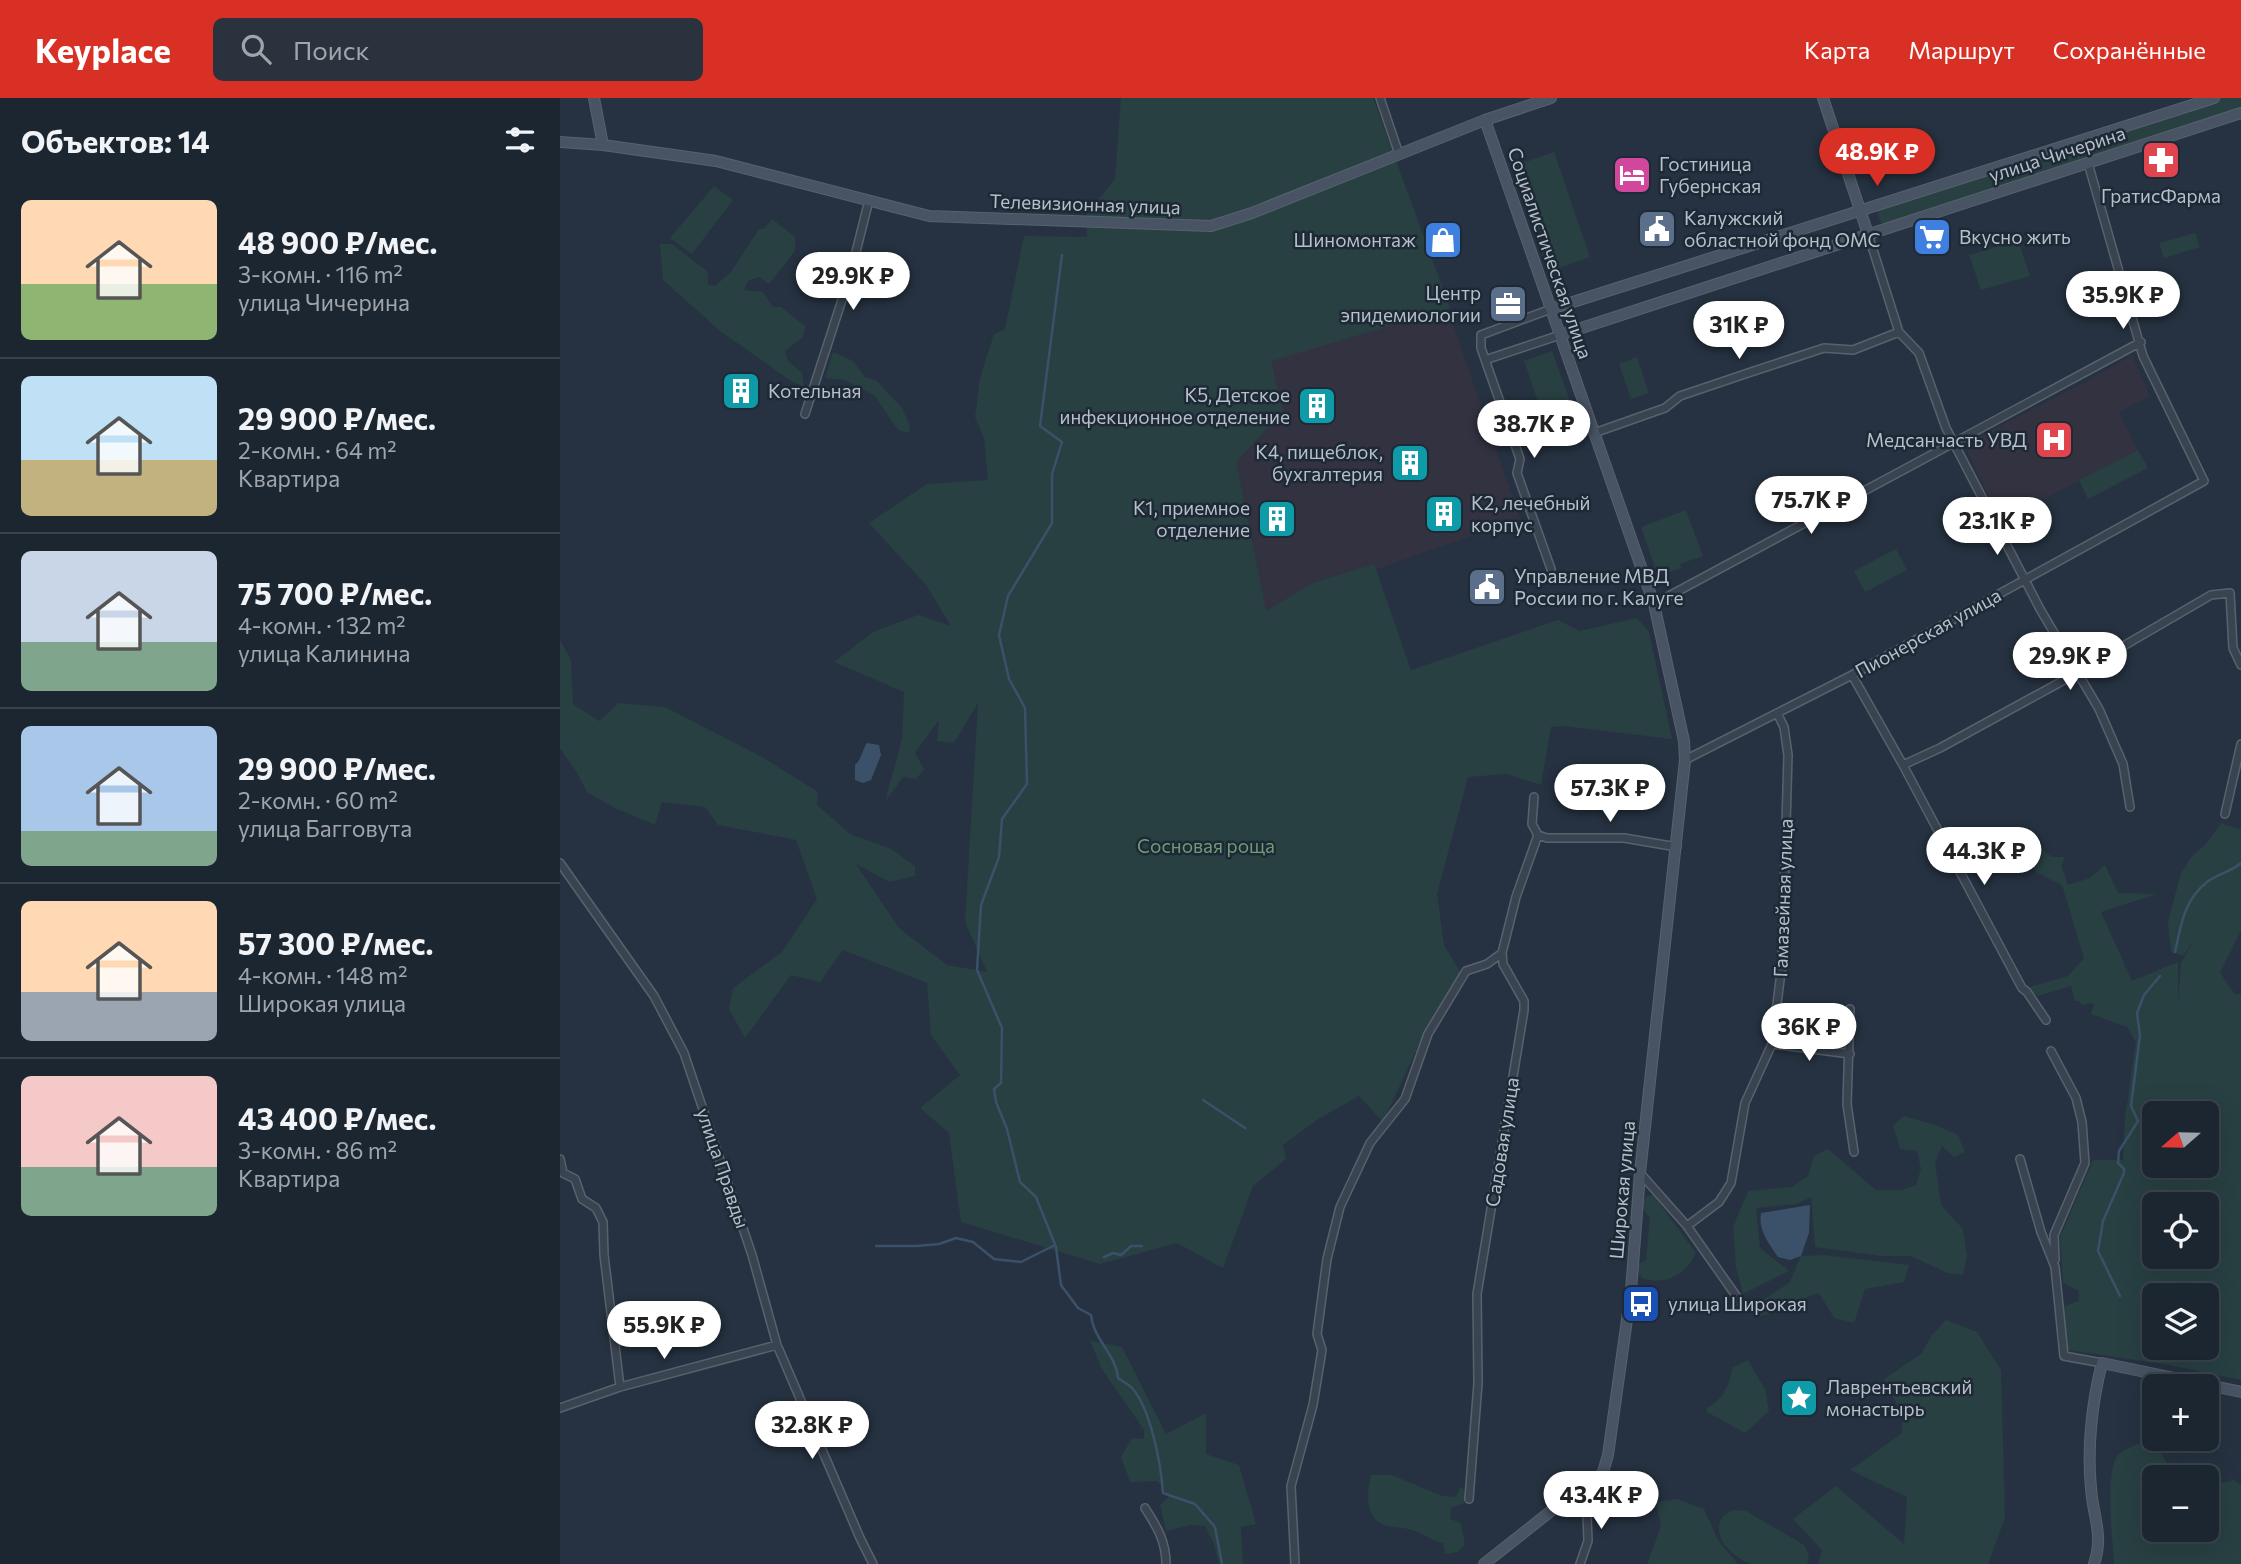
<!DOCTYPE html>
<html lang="ru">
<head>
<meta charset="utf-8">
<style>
	body { margin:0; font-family:Commissioner,sans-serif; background:#29323d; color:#f1f3f6; height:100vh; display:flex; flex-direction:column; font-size:26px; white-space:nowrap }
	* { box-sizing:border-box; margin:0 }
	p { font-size:23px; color:#a0a5ab }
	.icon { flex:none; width:38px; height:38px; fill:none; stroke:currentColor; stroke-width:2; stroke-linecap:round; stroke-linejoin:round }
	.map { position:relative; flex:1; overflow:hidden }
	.drawer { display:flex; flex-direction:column; background:#1c2631; width:560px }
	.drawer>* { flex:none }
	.needle { width:46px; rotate:250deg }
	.tools { position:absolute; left:1582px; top:1003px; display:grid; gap:14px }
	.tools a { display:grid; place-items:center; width:77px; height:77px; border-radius:10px; background:#1c2631; box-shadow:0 7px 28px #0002,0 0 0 2px #3a434d; font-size:35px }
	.price { position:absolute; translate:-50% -60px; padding:0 16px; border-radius:24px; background:#fff; color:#222; font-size:23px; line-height:46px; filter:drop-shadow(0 2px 4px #0008) }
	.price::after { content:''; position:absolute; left:50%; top:42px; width:21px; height:16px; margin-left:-10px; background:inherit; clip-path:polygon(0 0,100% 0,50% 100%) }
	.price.active { background:#d93025; color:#fff }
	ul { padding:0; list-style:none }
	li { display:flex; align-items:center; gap:21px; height:175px; padding:0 21px }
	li+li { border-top:2px solid #3a434d }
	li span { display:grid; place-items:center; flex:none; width:196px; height:140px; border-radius:10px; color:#555 }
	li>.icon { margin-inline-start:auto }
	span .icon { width:84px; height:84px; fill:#fffc; stroke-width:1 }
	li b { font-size:30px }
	h2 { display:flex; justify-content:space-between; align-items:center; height:84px; padding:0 21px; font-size:30px }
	header { display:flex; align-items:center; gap:42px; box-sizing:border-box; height:98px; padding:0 35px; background:#d93025; color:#fff }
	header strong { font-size:33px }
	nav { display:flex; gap:38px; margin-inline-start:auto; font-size:24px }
	.search { width:490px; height:63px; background:#29323d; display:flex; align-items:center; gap:18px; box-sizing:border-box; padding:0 24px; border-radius:10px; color:#a0a5ab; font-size:26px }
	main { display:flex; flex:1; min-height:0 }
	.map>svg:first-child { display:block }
	.medical { fill:#333241 }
	.green { fill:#284042; fill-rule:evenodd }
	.water { fill:#3b5169 }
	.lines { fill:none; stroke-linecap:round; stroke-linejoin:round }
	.stream { stroke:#3b5169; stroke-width:2.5 }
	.street-casing { stroke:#58626e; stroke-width:10 }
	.secondary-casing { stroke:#58626e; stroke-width:12 }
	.street { stroke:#3a4450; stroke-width:7 }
	.secondary { stroke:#485363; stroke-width:10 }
	.labels { text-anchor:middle; stroke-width:5; stroke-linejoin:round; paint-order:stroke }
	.street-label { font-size:19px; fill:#b6bfcb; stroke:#1e2936 }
	.poi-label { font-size:19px; fill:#b6bfcb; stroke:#1e2936; text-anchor:start }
	.park-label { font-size:19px; fill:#6d9c76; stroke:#1e2936 }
</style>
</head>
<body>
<header>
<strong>Keyplace</strong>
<div class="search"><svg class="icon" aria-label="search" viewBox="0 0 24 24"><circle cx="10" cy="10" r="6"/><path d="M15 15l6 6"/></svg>Поиск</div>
<nav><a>Карта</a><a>Маршрут</a><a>Сохранённые</a></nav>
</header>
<main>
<section class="drawer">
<h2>Объектов: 14<svg class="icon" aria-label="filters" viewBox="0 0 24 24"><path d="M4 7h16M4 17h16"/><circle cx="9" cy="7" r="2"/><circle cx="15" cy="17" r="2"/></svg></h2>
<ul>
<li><span style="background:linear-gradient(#ffd9b3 60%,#8fb573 0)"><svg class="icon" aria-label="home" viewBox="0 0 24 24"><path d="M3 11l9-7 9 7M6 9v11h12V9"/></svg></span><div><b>48 900 ₽/мес.</b><p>3-комн. · 116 m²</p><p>улица Чичерина</p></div></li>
<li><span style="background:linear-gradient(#bfe0f5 60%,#c2b280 0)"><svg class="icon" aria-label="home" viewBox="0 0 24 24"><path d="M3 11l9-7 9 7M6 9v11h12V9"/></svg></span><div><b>29 900 ₽/мес.</b><p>2-комн. · 64 m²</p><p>Квартира</p></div></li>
<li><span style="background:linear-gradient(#c9d6e8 65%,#7fa58c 0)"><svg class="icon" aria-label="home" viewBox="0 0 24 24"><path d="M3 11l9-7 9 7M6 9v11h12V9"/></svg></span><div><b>75 700 ₽/мес.</b><p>4-комн. · 132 m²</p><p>улица Калинина</p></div></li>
<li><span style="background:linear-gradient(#a9c7e8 75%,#7fa58c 0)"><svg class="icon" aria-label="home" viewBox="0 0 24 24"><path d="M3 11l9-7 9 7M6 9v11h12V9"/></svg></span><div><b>29 900 ₽/мес.</b><p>2-комн. · 60 m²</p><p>улица Багговута</p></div></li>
<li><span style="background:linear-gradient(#ffd9b3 65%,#9aa5b1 0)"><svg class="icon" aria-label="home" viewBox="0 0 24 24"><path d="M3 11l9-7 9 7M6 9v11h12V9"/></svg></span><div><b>57 300 ₽/мес.</b><p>4-комн. · 148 m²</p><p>Широкая улица</p></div></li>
<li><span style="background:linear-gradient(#f6c9c9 65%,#7fa58c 0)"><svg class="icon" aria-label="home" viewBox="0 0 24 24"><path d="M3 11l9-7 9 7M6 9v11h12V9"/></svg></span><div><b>43 400 ₽/мес.</b><p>3-комн. · 86 m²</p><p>Квартира</p></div></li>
</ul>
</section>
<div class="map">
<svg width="1681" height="1466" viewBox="0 0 1681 1466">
	<rect width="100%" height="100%" fill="#263241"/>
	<path class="medical" d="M660,157l217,23 83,241 -129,45 -132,51 -38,-170z
		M1572,257l18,41 -31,16 19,38 -137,72 -37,-77 127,-66z"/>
	<path class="green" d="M561,0h252l77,210 -179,53 12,50 -47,51 30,149 47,-28 61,-19 37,106 147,-50 21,11 58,-13 12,14 23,107 -108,-13 -13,1 -10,58 -34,-11 -39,3 -31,117 7,51 17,28 -37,61 -41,88 -24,-26 -41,23 -35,26 3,14 -33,27 -30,82 -46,-25 -77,21 -139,-42 -12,-89 -29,-25 40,-33 -29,-40 -4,-52 -84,-33 -23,32 -29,-7 -46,63 -16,-29 4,-21 49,-36 35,-53 -21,-59 -78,-15 -13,-18 -43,-5 -7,23 -40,-17 -28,-16 -11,-21 -16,-23v-108l11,20 2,44 26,17 20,-18 46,4 97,50 56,35 -1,13 33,29 41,15 24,17v10l-25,6 -34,-18 43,64 48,37 40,7 -22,-50 13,-219 -24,40 -17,-2 2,-21 -24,33 9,16 -8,10 -13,-2 -18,25 17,-63 2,-47 -70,-30 39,-30 45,-17 33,11 -25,-41 -57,-62 58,-39 61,-4 -4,-42 -9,-21 5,-39 14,-44 11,-5 19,-93 63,1v-23l28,-35z
		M1653,0h28v16l-358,115 -8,-24z
		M994,54l36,105 -40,14 -36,-105z
		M154,88l19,14 -41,54 -22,-16z
		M212,121l23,18v14l-26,33 -10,-7 -11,4 -4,9 19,2 10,15h8l24,19 -2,11 -18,14 3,10 14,12 2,14 -13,-6 -71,-50 -57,-51 -3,-36h12l36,28v12l7,2 16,-14 28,-43h5z
		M1635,135l5,14 -36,11 -5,-15z
		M1458,142l12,36 -49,14 -12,-35z
		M992,253l18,50 -29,10 -17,-50z
		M273,254l20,9 12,16 12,4 25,27 7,15 1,10 -12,-3 -24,-35 -30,-15 -19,-2z
		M1077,259l12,36 -18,6 -12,-35z
		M1578,352l10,18 -60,31 -9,-19z
		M1126,412l17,46 -23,8 1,4 -23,8 -17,-49z
		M1336,451l11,21 -42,22 -11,-21z
		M1661,725l20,7v100l-21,43 15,21h6v386l-72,-15 -102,-15 -4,-43 16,-6v-10l-16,-8 -3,-46 33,-77h30l2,-42 11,-76 -9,-15 -36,-13 3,-9 -2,-2 -9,2 -4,-4h-4l-4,-15 -33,10 -7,-5 -1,-4 38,-11 16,-18 -22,-73 -25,-12 -14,-21 9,-9 20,14h13l-4,9 7,19 22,-7 15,-13 13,28 39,1 -56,18 31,69 46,-19v41l3,-40 14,-25 -12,18 -12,-4 -3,-30 13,-49 11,-17 14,-12zM1594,1015h53v53h-53zM1594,1106h53v52h-53zM1594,1197h53v53h-53z
		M1344,1018l31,9 23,10 7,17 -11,5 -12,-11 -7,17 6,42 22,24 4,27 -4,19 -16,-2 -36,-17h-30l-66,-9 -4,-50 -14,7 -41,4 4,40 29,23 -46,23 -7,-26 -3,-41 15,-36 44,-4 16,-11 6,-20 14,-7 48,41h25l15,-5 5,-16 -4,-18 -17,-2 -7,-24z
		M1093,1097l43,58c-10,22 -31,33 -54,25l-5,-7v-6l9,-5 4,-42 -8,-10v-7l5,-5z
		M1263,1157l86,10 -5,17 -39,7 -11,34 -20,-5 -15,-25c-20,6 -38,18 -59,23v-14l29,-19 12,-27z
		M1386,1222l31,12 24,38 4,148 -17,46h-170l4,-14 -29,-31 43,-33 68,58 3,-47 -57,-27 52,-37v-19l-18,-35 37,-25 11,-19z
		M530,1243l32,6 44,87 40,-21v41l33,11 17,59 -15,3 2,37h-24l-5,-20 -9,-18 -14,-1 -25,6 -6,-26 9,-8 -12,-16 -27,1 -9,-25 11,-19 12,1v-9l-42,-61z
		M1188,1262l17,29 4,22 -24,22 -38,-21v-4c15,-7 23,-24 25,-40z
		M1583,1344h10l10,14 11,21h-20v53h53v-44l27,-6 7,5v79h-127c-1,-22 -10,-93 4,-109 6,-6 18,-10 25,-13z
		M811,1377h21l50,21 14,1 5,-11 5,7 -2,10 -13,5 -1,11 11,4 4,22 -7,7 -13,2 -2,-11c-12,-2 -19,-10 -31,-13 -9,-3 -19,-2 -28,-5 -20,-7 -17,-33 -13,-50z
		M1117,1401l27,10 15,33 19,22h-91l14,-38 -5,-24z
		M1173,1412l13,1 58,34 5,10 -2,9c-13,0 -43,0 -55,0 -14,-4 -31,-18 -33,-33 -1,-11 5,-17 14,-21z"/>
	<path class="water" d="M307,645l12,2 2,10 -10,25 -8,3 -8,-3v-15c7,-6 7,-15 12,-22z
		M1250,1107l-1,28 -8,23 -11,4 -12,-3c-9,-14 -20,-26 -17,-44z"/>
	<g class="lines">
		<path class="stream" d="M502,157l-22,171 22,16 -10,32v49l-44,73 -9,39 10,44 16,29 2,76 -25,35 -3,38 -18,48 -4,65 25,58 -1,55 -7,6 2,13 11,27 13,53 16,15 20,50 5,38 17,23 13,7c2,24 25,39 27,63 4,3 10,6 14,10 19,21 29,77 31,105l32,11 20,23 7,37
			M1615,854c6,-27 9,-52 32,-70 10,-8 24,-10 34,-19
			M643,1002l42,28
			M316,1148h41l22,-2 17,-6 17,4 21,17 27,3 34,-17
			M544,1159l9,-4 8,2 10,-9h11
			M1560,1198l-22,-45 5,-30 21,-48v-4l-6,-6 1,-12 19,-30 -7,-15 9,-71 -3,-22 7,-18 16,-19"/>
		<defs>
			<path id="street" d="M820,0l19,56
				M1308,136l31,98 20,21 27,75 94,181 59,100 24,55 7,43
				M925,262l75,-25
				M245,316l46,-142 18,-72
				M1034,335l71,-25 15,-12 71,-24 73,-24 29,2 46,-18
				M991,471l-34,-96 3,-14 -39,-111v-13l70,-26
				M1094,506l487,-262
				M1292,577l51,90 119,223 5,4 19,28
				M1125,662l167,-85 352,-194 -61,-125 -55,-193
				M1343,667l37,-17 137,-75 134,-78 19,-2 3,55 8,17
				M1665,716l16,-70
				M978,737l9,3h77l53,9
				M0,765l94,133 30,57 68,202 25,90 83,193 13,26
				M1290,911l-3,95 7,48
				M1212,946l78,10
				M1491,953l25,47 6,24 3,41 -31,72 1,25
				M0,1061l3,14 12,6 7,20 14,9 7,14 1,33 16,132
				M1460,1061l21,73 14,35 9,89 38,7
				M1080,1075l47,53 57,81
				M1127,1128l32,-24 12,-19 14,-80 27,-59 10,-80 6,-209 -4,-28 -7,-14
				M0,1310l60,-21 157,-42
				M909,1401l9,-116 -1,-89 47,-284v-9l-21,-37 -1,-11 14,-56 22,-62 -6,-11 2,-27
				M585,1410c12,19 21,33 21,56
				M735,1466l-4,-78 22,-81 9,-55 -5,-16 10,-75 13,-52 30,-64 35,-44 23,-65 38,-63 21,-7 15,-11
				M1020,1466l8,-23 -2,-52"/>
			<path id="secondary" d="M34,0l9,47
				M1263,0l45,136
				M0,44l43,3 113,16 213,55 282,10 41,-13 233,-93 66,-22
				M991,211l663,-211
				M1000,237l681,-222
				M924,1466l67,-53 44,-29 8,-10 5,-17 23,-164 9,-118 45,-413 -1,-19 -30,-137 -169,-484
				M1534,1466c10,-30 -1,-46 -3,-76 -4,-40 1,-86 11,-125l139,29"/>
		</defs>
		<use href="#street" class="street-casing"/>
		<use href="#secondary" class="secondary-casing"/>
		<use href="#street" class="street"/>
		<use href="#secondary" class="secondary"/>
	</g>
	<defs>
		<symbol id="pharmacy-square" viewBox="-11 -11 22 22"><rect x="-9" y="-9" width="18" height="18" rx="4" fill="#e0444e" stroke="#1e2936"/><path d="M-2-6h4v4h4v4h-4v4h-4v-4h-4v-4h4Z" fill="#fff"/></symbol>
		<symbol id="hotel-square" viewBox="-11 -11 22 22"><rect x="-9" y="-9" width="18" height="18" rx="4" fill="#d1479c" stroke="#1e2936"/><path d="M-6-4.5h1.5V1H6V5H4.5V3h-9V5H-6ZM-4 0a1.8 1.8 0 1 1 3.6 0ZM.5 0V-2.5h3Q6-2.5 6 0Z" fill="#fff"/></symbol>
		<symbol id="civic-square" viewBox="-11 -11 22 22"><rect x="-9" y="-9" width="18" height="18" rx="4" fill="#5c6f8a" stroke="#1e2936"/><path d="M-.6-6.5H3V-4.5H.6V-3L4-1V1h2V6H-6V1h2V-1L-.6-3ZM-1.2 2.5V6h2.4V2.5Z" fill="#fff"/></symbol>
		<symbol id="supermarket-square" viewBox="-11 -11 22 22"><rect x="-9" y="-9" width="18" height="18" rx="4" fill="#3f7fe0" stroke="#1e2936"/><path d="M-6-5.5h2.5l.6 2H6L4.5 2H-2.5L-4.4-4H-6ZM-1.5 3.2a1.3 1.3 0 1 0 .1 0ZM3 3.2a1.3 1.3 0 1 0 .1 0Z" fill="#fff"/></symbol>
		<symbol id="shop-square" viewBox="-11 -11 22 22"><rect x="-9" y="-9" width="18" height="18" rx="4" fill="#3f7fe0" stroke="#1e2936"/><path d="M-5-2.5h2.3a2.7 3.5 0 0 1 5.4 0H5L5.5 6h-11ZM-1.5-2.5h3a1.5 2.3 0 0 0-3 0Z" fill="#fff"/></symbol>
		<symbol id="office-square" viewBox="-11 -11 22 22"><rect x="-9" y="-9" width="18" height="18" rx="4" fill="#5c6f8a" stroke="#1e2936"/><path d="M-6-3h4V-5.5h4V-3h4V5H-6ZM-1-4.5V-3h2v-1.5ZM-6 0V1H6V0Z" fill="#fff"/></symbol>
		<symbol id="building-square" viewBox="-11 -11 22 22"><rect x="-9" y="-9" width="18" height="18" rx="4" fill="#0f9aa8" stroke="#1e2936"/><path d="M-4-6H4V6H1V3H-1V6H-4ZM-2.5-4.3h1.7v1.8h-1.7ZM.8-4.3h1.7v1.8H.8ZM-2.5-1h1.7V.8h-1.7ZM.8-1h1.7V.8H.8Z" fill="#fff"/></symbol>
		<symbol id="hospital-square" viewBox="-11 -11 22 22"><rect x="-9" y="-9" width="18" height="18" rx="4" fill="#e0444e" stroke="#1e2936"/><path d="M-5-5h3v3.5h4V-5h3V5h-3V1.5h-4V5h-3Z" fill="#fff"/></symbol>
		<symbol id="bus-square" viewBox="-11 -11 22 22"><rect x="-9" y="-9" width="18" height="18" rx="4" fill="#1a4fb4" stroke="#1e2936"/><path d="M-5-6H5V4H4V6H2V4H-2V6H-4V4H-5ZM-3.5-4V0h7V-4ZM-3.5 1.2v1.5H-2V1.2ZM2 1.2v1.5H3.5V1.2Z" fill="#fff"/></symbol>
		<symbol id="sight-square" viewBox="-11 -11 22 22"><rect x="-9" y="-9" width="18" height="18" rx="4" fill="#0f9aa8" stroke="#1e2936"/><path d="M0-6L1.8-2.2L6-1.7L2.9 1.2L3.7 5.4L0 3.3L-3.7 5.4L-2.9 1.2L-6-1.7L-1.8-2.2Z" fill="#fff"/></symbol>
	</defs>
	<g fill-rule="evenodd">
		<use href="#pharmacy-square" x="1579" y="40" width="44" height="44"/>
		<use href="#hotel-square" x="1050" y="55" width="44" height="44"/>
		<use href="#civic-square" x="1075" y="109" width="44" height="44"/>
		<use href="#supermarket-square" x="1350" y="117" width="44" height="44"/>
		<use href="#shop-square" x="861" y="120" width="44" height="44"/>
		<use href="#office-square" x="926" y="184" width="44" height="44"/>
		<use href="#building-square" x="159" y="271" width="44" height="44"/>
		<use href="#building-square" x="735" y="286" width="44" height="44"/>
		<use href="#hospital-square" x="1472" y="320" width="44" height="44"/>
		<use href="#building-square" x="828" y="343" width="44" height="44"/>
		<use href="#building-square" x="862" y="394" width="44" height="44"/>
		<use href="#building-square" x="695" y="399" width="44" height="44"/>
		<use href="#civic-square" x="905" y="467" width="44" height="44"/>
		<use href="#bus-square" x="1059" y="1184" width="44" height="44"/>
		<use href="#sight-square" x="1217" y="1278" width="44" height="44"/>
	</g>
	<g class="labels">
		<g class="street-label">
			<text transform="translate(1497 56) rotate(-18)" y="7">улица Чичерина</text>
			<text transform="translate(525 106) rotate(2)" y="7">Телевизионная улица</text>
			<text transform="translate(990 155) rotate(71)" y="7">Социалистическая улица</text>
			<text transform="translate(1368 535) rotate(-29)" y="7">Пионерская улица</text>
			<text transform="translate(1223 800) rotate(-88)" y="7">Гамазейная улица</text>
			<text transform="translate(942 1044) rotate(-81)" y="7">Садовая улица</text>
			<text transform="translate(163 1070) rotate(71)" y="7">улица Правды</text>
			<text transform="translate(1062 1092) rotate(-85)" y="7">Широкая улица</text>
		</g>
		<g class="poi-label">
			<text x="1099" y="73">Гостиница<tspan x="1099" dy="22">Губернская</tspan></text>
			<text x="1601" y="105" text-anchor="middle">ГратисФарма</text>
			<text x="1124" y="127">Калужский<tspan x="1124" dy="22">областной фонд ОМС</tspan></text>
			<text x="1399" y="146">Вкусно жить</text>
			<text x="856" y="149" text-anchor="end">Шиномонтаж</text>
			<text x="921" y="202" text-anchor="end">Центр<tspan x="921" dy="22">эпидемиологии</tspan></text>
			<text x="208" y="300">Котельная</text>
			<text x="730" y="304" text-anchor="end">К5, Детское<tspan x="730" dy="22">инфекционное отделение</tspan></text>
			<text x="1467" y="349" text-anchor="end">Медсанчасть УВД</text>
			<text x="823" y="361" text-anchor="end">К4, пищеблок,<tspan x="823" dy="22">бухгалтерия</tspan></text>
			<text x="911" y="412">К2, лечебный<tspan x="911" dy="22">корпус</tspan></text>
			<text x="690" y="417" text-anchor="end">К1, приемное<tspan x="690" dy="22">отделение</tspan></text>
			<text x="954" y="485">Управление МВД<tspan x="954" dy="22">России по г. Калуге</tspan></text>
			<text x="1108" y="1213">улица Широкая</text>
			<text x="1266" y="1296">Лаврентьевский<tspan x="1266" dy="22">монастырь</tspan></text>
		</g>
		<g class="park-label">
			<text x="646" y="755">Сосновая роща</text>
		</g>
	</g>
</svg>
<div class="tools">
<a><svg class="needle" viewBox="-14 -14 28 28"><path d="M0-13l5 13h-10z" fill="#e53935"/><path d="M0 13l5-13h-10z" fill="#a0a5ab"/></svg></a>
<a><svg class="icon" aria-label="locate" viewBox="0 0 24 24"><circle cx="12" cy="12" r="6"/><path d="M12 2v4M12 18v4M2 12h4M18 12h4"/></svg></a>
<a><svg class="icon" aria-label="layers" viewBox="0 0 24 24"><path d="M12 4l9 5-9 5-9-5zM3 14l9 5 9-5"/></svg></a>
<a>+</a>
<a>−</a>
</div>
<b class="price active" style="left:1317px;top:90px">48.9K ₽</b>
<b class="price" style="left:293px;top:214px">29.9K ₽</b>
<b class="price" style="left:1563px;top:233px">35.9K ₽</b>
<b class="price" style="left:1179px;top:263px">31K ₽</b>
<b class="price" style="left:974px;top:362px">38.7K ₽</b>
<b class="price" style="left:1251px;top:438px">75.7K ₽</b>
<b class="price" style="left:1437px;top:459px">23.1K ₽</b>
<b class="price" style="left:1510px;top:594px">29.9K ₽</b>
<b class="price" style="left:1050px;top:726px">57.3K ₽</b>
<b class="price" style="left:1424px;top:789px">44.3K ₽</b>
<b class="price" style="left:1249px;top:965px">36K ₽</b>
<b class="price" style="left:104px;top:1263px">55.9K ₽</b>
<b class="price" style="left:252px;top:1363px">32.8K ₽</b>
<b class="price" style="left:1041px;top:1433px">43.4K ₽</b>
</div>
</main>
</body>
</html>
